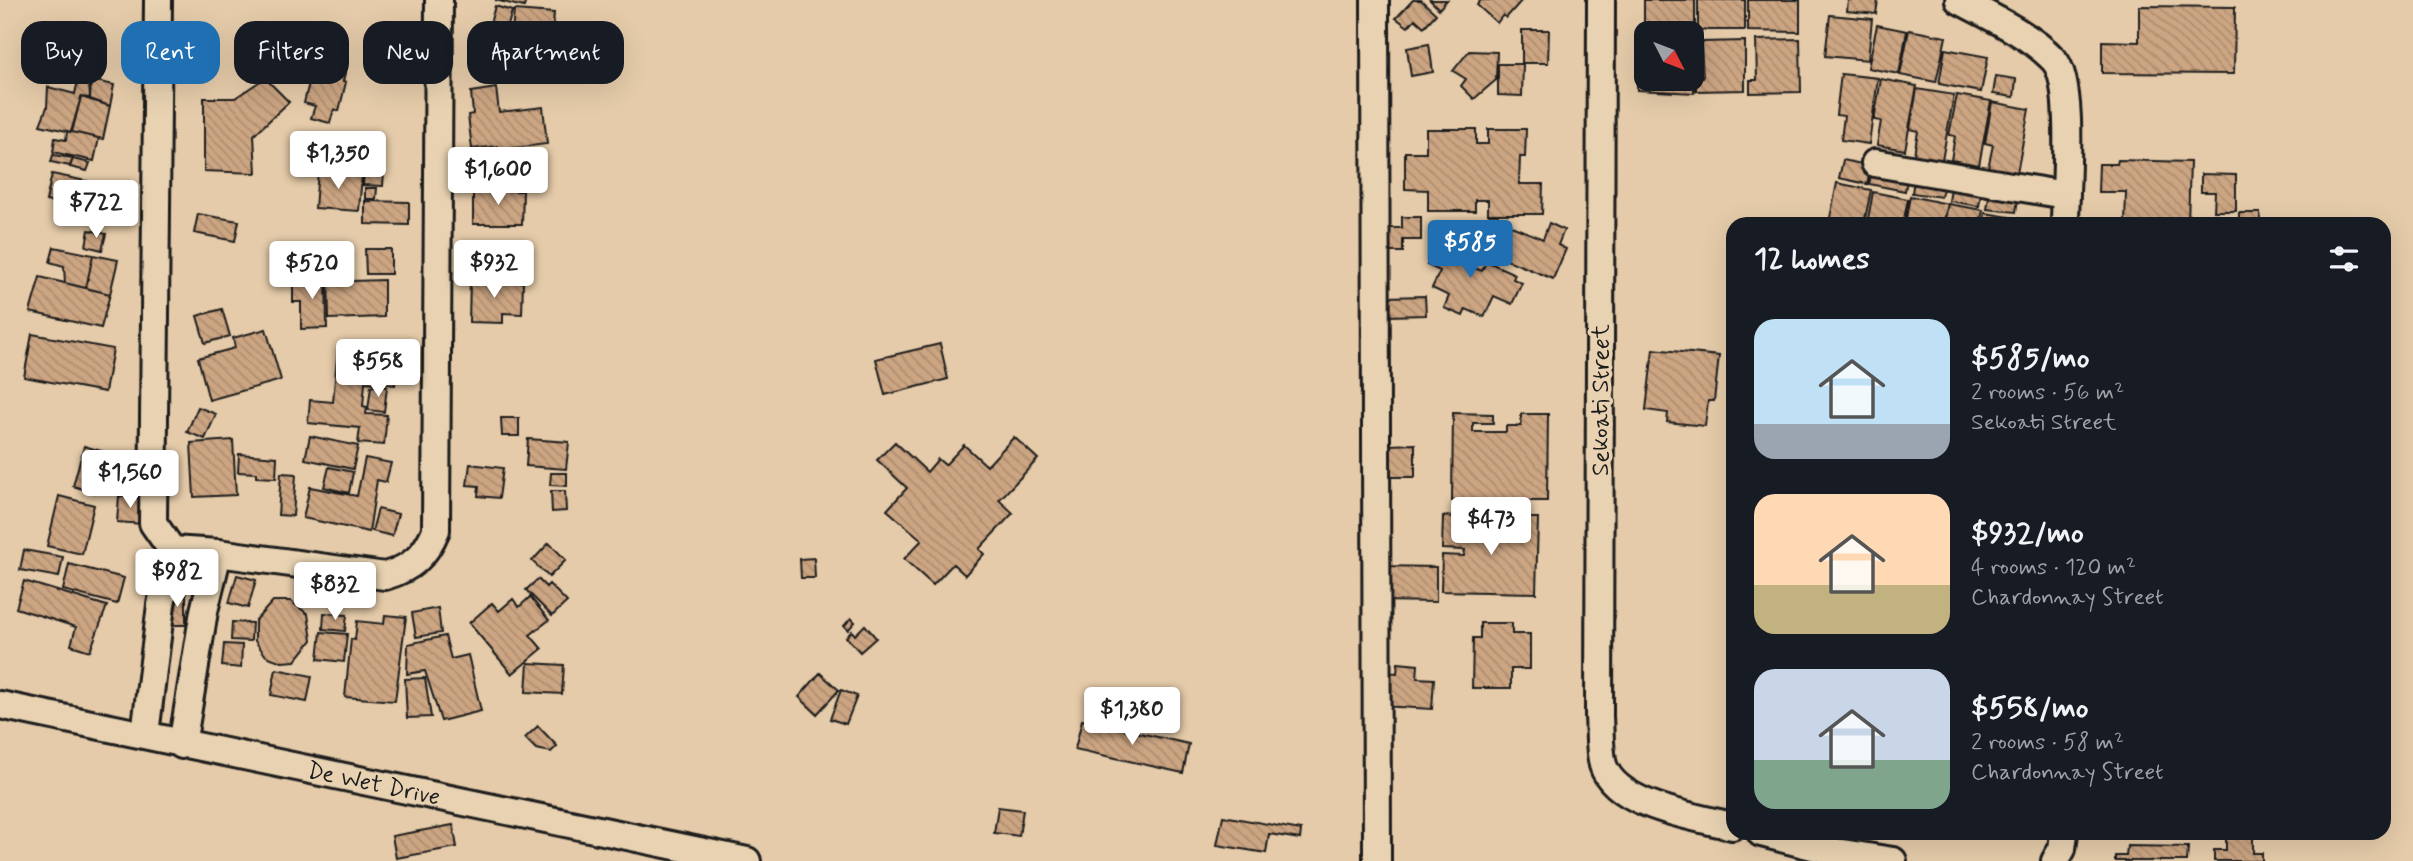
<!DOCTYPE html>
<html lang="en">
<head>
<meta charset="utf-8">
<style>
	body { margin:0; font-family:Mynerve,sans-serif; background:#242831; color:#f1f3f6; height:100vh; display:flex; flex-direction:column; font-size:26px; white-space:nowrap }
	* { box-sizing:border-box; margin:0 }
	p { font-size:23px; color:#9ea1a6 }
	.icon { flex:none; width:38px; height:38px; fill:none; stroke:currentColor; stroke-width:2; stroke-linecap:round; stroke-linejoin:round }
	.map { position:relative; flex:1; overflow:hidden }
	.details { position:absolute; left:1726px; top:217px; width:665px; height:623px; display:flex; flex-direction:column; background:#171b24; border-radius:21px; box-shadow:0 7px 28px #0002 }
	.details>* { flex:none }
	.top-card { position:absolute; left:21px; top:21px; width:665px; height:63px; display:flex; gap:14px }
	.needle { width:46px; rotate:132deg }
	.controls { position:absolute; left:1634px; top:21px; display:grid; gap:14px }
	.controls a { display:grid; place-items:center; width:70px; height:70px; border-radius:14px; background:#171b24; box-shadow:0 7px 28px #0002; font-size:35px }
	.price { position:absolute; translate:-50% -60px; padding:0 16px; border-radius:7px; background:#fff; color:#222; font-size:23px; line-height:46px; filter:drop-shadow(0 2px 4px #0008) }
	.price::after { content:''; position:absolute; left:50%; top:42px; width:21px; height:16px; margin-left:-10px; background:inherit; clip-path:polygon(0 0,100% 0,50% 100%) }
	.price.on { background:#1f6fb2; color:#fff }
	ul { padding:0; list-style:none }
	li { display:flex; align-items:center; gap:21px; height:175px; padding:0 28px }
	li span { display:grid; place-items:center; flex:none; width:196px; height:140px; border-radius:21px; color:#555 }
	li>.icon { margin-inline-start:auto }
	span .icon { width:84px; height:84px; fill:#fffc; stroke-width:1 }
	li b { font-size:30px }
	h2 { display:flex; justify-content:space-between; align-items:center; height:84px; padding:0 28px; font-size:30px }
	.tag { padding:0 24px; border-radius:21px; background:#171b24; box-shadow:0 7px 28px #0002; font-size:24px; line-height:63px }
	.tag.on { background:#1f6fb2; color:#fff }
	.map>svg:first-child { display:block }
	.building { fill:url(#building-back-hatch); stroke:#1c1c1c; stroke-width:2 }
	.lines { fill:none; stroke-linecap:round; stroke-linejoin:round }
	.street-casing { stroke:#1c1c1c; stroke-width:32 }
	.street { stroke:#e8d2b1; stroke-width:26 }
	.labels { text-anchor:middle; stroke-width:7; stroke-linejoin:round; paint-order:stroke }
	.street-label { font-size:24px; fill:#1c1c1c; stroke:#e8d2b1 }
</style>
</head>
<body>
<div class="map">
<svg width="2413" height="861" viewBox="0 0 2413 861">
	<defs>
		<pattern id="building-back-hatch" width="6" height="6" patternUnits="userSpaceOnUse" patternTransform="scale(1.75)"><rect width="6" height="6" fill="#cca582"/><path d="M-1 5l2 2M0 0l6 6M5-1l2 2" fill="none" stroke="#af8d70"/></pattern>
	</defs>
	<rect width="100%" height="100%" fill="#e5cba9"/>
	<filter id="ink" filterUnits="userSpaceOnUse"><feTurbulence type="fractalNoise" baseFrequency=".0143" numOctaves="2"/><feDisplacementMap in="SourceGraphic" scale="14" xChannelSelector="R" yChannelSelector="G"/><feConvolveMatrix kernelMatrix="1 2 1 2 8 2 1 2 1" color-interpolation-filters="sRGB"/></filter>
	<g filter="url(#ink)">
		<path class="building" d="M495,0h31l-2,7z
			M1413,0h8l15,14 -12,13 -9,-8 -7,8 -12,-9z
			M1430,0h17l-8,9z
			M1481,0h41l-16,18 -3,-3 -6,8 -20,-18z
			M1644,0h51v32l-51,-1z
			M1698,0h47v30h-47z
			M1748,0h52v32l-52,-1z
			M1848,0h30l-2,14 -29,-3z
			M495,6l17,5 -10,36 -29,-8 4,-15 12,3z
			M2139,6l96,1 -1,67 -132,-1v-32l37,1z
			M514,10l40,3 -3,36 -17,-1 -1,15 -19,-2 1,-14 -4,-1z
			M1830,15l42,4 -4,41 -43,-4z
			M1877,25l30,6 -8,43 -31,-6z
			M1522,30h27l-1,33h-26z
			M1909,30l37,7 -10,45 -36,-7z
			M1800,39l1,53 -51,1v-13h7l-1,-40z
			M1643,41h4v38h45l2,-38v52l-57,-3v-12l6,-1z
			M1745,41v49l-49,1v-13h7l-2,-36z
			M1429,44l4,28 -22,4 -4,-28z
			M1945,49l43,8 -7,35 -42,-8z
			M1469,51l28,1 -1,28 -22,19 -13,-13 5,-7 -13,-8z
			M541,52l24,1 -1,18 -24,-2z
			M1498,64h25l-1,32 -24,-1z
			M333,66l13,3 -3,12 3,1 -7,29 -5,-2 -4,14 -19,-5 4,-12 -11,-3 8,-32 18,5z
			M1841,74l37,4 -9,66 -28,-4 3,-24 -8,-1z
			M1996,76l20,3 -2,18 -21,-3z
			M265,78l24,24 -35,33 2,38 -52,-2v-73h31z
			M1881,79l36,7 -12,64 -28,-5 4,-24 -7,-1z
			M78,80l11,2 1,16 -9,-1 -10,35 -31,-7 7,-18 1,-20 27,7z
			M91,80l23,5 -4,21 -20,-7z
			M496,88l3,24 44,-5 4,37 -49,6v-4l-26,3 -4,-34 5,-1 -2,-22z
			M1917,89l37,6 -12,65 -28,-5 4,-24 -8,-2z
			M1957,95l34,6 -12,64 -28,-5 4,-24 -6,-1z
			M81,97l29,9 -7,33 -31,-7z
			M1992,102l37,7 -12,64 -29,-5 5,-23 -8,-2z
			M1426,129h50v15h12v-15h38l-1,28h-5l-1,27h24l-1,30h-54v-14h-13v11h-47v-21l-23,-1v-37h21z
			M67,131l32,7 -5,23 -41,-9 2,-14 11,2z
			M339,151h26v18h-26z
			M53,155l20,3 -3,8 -19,-4z
			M475,158l25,1 -1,28 -25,-1z
			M73,159l17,4 -3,8 -17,-4z
			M1843,160l28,6 -4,18 -28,-6z
			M2118,160l72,2 -2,61 -63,1 1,-32h-28l1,-28h18z
			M502,163l23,1v24h-23z
			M1873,166l35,7 -3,18 -36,-7z
			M318,171l44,4 -3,36 -44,-3z
			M364,171l20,1 -1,14 -20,-1z
			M52,174l63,13 -6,28 -63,-14z
			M1915,174l30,5 -4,18 -29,-4z
			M2201,174l35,1v36h-22l1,-19h-14z
			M1952,182l30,5 -3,19 -30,-5z
			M1837,183l34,7 -7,34 -35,-1z
			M365,188h12l-1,11h-11z
			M1990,190l29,3 -3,19 -29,-3z
			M473,191h50l-1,33h-49z
			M1873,192l35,7 -5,25h-36z
			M1910,196l38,8 -5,20h-38z
			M365,201l44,1v23l-44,-1z
			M1948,204l35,6 -3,14h-36z
			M1985,213l37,6 -1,5h-38z
			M2239,213h21v11h-21z
			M198,214l41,7 -4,20 -41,-8z
			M1402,217h19v23h-18v12h-14v-24h13z
			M1549,223l15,7 -6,15 8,4 -13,30 -75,-31 8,-20 18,8 5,-11 34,14z
			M89,230l17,4 -4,16 -16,-4z
			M1441,236l30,14 -6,14 17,7 4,-10 29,13 -2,5 9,4 -10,21 -18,-8 -10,21 -18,-8 -3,7 -19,-8 5,-12 -17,-8 8,-17 -13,-6z
			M54,247l39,8 -7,33 -21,-5 -1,-17 -14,-4z
			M365,249h26v25h-25z
			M93,255l25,5 -8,34 -24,-6z
			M352,272v9l32,-1v37l-55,2 -1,-46z
			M300,275h26l1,53 -26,1v-27h-8v-17h7z
			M40,277l70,17 -9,34 -71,-16z
			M470,280l53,2 -1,32 -19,-1v10l-34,-1z
			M1425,296l1,19 -39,1 -1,-19z
			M222,309l8,27 -25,7 -8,-27z
			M266,329l15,51 -72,20 -11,-42 37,-10 -2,-10z
			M32,334l81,15 -8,43 -81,-15z
			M940,344l8,35 -63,16 -9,-36z
			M338,347l59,5 -2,33 -30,-3 -2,24 4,1 -1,7 21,1 -3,30 -26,-2 2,-15 -52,-5 2,-23 23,2z
			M1653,349l66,7 -5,45h-6l-3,25 -38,-4 1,-9 -22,-3z
			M371,386l16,1 -3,25 -16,-2z
			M198,407l18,7 -11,25 -18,-7z
			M1453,413l40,1v9h-20v9h33v-6h15v-12h27l-1,87h-95z
			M501,418h18v18h-17z
			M310,436l48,10 -5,23 -48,-10z
			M1014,437l24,22 -39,41 14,13 -34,36 5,5 -19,21 -12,-11 -20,21 -29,-26 18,-19 -35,-30 20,-22 -30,-28 18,-18 32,30 11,-13 7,6 19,-20 23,21z
			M528,439l41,3 -3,27 -40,-3z
			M233,440l3,55 -42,2 -3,-54z
			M1415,444v33h-26v-32z
			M84,446l24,7 -12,40 -23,-7z
			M239,454l38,3 -1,21 -20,-1v-4l-18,-1z
			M365,458l26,5 -5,19 -9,-2 -8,52 -66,-14 7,-31 47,9z
			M470,464l33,4 -4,30 -21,-2 1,-10 -12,-1z
			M329,467l24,5 -4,21 -25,-6z
			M128,472l13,13 -9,9 -13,-14z
			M281,473l15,1 -3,42 -15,-1z
			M551,473h16v13l-17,-1z
			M551,491h14l1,20 -14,1z
			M59,496l35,9 -12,49 -35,-8z
			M119,496l24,2 -1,26 -25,-2z
			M378,509l20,5 -6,22 -20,-5z
			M1443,516l14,1v10l38,1v-10h43l-2,75 -95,-2 1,-36 22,1 1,-6 -23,-1z
			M549,543l17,17 -17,17 -17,-16z
			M24,550l39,7 -4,20 -39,-7z
			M814,558l1,20h-14l-1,-19z
			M69,564l55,14 -7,26 -54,-14z
			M1381,566l55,1v35l-56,-1z
			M237,575l19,5 -8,28 -19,-5z
			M538,579l8,8 3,-3 18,18 -15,14 -26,-26z
			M24,581l83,25 -17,45 -19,-6 5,-18 -60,-19z
			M168,593h18v32h-18z
			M530,597l19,23 -19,15 12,14 -30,25 -43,-51 23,-20 7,8 14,-12 6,8z
			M273,601h17l18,13 4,26 -17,21 -13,1 -16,-6 -11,-15v-20z
			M438,608l3,25 -25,4 -4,-24z
			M324,613l23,2 -2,16 -22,-2z
			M385,615l21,2 -11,84 -50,-4 6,-58 4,1 2,-19 27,3z
			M851,618l4,4 -7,8 -4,-4z
			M232,622l20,1 -1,18 -20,-1z
			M1480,623h32v11h18v35h-19v19h-39l1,-50h7z
			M865,625l11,13 -16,14 -14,-15 6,-6 3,4z
			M321,632l26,2 -3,28 -26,-3z
			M445,636l6,23 17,-4 13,56 -40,10 -16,-50 -18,3 1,-30z
			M224,644l18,1 -1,23 -19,-2z
			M528,663l36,2 -2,29 -36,-2z
			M1398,663l20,2 -1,13 17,1 -2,30 -51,-3 3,-34 13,1z
			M276,669l36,7 -5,26 -36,-7z
			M820,673l19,17 -22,24 -18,-17z
			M425,678l6,39 -24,1 -2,-39z
			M841,690l16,6 -11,28 -16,-5z
			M1082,720l107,24 -6,29 -108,-24z
			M538,726l19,20 -6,6 -15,-3 -11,-11z
			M998,807l25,3 -4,26 -25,-3z
			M1223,816l78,14 -1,9 -31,-5 -3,19 -49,-8z
			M453,825l4,22 -61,11 -4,-22z
			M2226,834l27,1v18h9v8h-48v-11h12z
			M2127,846l61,1 -1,14h-72v-5h11z"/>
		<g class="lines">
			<defs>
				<g id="street">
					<path d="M158,0l-5,523 19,27 46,3 167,23c27,-8 40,-20 51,-46l3,-530"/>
					<path d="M1375,0l2,861"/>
					<path d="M1601,0l-2,716c1,15 0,34 4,49 13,41 93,52 129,61"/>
					<path d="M1959,0c32,17 70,34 95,60 21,23 11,131 11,164"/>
					<path d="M1875,163l190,32"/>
					<path id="s1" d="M0,705l747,156"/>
					<path d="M145,734l16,-129 11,-55"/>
					<path d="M182,745l22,-134 14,-58"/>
					<path d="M1761,833l75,19 57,9"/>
					<path d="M2055,861l7,-12 2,-16"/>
				</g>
			</defs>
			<use href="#street" class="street-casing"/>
			<use href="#street" class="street"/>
		</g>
	</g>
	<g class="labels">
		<g class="street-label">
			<text transform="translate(1600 400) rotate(-90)" y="8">Sekoati Street</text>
			<text dy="8" stroke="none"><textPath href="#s1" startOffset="382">De Wet Drive</textPath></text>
		</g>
	</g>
</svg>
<div class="controls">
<a><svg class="needle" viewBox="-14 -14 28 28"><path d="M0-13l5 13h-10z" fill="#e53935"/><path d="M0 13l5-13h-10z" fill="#9ea1a6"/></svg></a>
</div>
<b class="price" style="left:338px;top:191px">$1,350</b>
<b class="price" style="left:498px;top:207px">$1,600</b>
<b class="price" style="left:96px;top:240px">$722</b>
<b class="price on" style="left:1470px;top:280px">$585</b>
<b class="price" style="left:494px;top:300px">$932</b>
<b class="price" style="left:312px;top:301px">$520</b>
<b class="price" style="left:378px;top:399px">$558</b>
<b class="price" style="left:130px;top:510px">$1,560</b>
<b class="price" style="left:1491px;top:557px">$473</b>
<b class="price" style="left:177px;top:609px">$982</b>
<b class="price" style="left:335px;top:622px">$832</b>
<b class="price" style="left:1132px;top:747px">$1,380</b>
<div class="top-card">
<a class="tag">Buy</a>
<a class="tag on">Rent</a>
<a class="tag">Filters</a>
<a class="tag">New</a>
<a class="tag">Apartment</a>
</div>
<section class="details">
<h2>12 homes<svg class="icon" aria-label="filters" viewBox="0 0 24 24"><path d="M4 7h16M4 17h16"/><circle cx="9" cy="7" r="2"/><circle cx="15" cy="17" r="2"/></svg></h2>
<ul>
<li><span style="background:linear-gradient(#bfe0f5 75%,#9aa5b1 0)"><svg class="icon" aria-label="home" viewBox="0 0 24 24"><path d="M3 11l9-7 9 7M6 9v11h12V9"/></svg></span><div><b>$585/mo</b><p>2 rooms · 56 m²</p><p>Sekoati Street</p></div></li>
<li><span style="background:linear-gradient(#ffd9b3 65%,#c2b280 0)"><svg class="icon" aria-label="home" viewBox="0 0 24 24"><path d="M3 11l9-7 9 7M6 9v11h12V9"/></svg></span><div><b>$932/mo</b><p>4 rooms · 120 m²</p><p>Chardonnay Street</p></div></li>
<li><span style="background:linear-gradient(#c9d6e8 65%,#7fa58c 0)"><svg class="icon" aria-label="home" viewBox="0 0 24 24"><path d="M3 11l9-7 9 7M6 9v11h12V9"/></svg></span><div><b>$558/mo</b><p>2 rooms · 58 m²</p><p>Chardonnay Street</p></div></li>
</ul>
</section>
</div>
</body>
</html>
